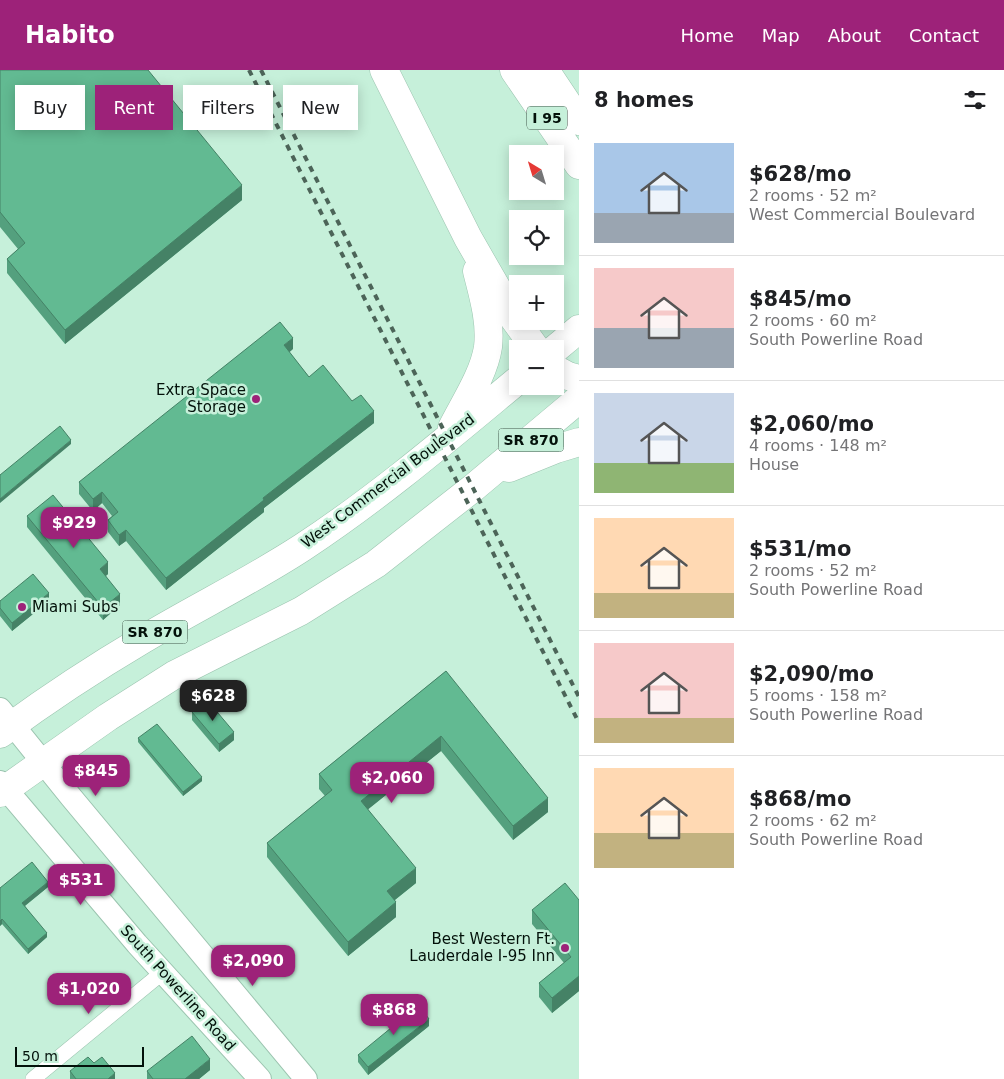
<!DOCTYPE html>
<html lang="en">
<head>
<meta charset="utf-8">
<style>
	body { margin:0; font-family:"DejaVu Sans",sans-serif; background:#f2f2f2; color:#202124; height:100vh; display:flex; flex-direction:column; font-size:19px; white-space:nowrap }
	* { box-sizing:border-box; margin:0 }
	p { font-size:16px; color:#757577 }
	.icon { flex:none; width:28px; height:28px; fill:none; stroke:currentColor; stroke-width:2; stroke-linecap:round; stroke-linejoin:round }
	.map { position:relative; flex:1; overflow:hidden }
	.panel { display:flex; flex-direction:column; background:#fff; width:425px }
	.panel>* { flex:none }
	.banner { position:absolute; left:15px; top:15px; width:475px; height:45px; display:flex; gap:10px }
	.needle { width:32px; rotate:322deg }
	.fabs { position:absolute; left:509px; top:75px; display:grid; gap:10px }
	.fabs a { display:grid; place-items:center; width:55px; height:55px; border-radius:0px; background:#fff; box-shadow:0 2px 12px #0003; font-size:25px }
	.scale { position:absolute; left:15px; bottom:12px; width:129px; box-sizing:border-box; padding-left:5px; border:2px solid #03110a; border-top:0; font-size:14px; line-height:18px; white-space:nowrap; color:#03110a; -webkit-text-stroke:4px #c6f0da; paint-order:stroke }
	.price { position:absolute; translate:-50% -42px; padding:0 11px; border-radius:10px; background:#9d2279; color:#fff; font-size:16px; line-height:32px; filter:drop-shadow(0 1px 2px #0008) }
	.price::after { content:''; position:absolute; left:50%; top:30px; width:15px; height:11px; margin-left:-8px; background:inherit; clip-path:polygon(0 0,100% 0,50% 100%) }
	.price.current { background:#222; color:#fff }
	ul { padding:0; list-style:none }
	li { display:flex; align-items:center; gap:15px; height:125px; padding:0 15px }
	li+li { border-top:1px solid #e0e0e0 }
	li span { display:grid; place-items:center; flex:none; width:140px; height:100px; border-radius:0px; color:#555 }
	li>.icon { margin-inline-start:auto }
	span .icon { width:60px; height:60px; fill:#fffc; stroke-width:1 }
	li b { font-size:21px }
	h2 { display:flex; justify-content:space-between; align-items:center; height:60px; padding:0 15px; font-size:21px }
	.chip { padding:0 18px; border-radius:0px; background:#fff; box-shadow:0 2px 12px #0003; font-size:18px; line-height:45px }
	.chip.current { background:#9d2279; color:#fff }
	header { display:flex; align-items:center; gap:30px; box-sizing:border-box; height:70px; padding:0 25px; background:#9d2279; color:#fff }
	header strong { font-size:24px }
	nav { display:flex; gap:28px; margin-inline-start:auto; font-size:18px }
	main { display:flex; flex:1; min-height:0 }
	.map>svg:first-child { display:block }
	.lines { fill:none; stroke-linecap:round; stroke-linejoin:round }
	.street-casing { stroke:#9bc4af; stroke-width:16 }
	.secondary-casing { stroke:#9bc4af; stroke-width:24 }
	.highway-casing { stroke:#9bc4af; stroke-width:29 }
	.street { stroke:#fff; stroke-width:15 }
	.secondary { stroke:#fff; stroke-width:22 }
	.highway { stroke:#fff; stroke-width:28 }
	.rail { stroke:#4c6458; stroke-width:4; stroke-dasharray:6 6; stroke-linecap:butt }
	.wall { fill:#54a07e }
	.shaded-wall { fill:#458266 }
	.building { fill:#62ba92; stroke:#458266 }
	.poi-dot { fill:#9d2279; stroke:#c6f0da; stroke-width:2 }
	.labels { text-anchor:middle; stroke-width:5; stroke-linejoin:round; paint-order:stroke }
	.shield { fill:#c6f0da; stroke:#3e5448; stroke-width:1 }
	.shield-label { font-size:14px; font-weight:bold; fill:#03110a }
	.poi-label { font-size:15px; fill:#03110a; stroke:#c6f0da; text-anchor:end }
	.street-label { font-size:15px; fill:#03110a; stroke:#c6f0da }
</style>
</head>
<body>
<header>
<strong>Habito</strong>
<nav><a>Home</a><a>Map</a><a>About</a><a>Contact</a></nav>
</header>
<main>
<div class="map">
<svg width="579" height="1009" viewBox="0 0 579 1009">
	<rect width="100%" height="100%" fill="#c6f0da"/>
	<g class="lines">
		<defs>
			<path id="street" d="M33,1009l130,-107"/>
			<path id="secondary" d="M0,639l71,88 235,282
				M0,712l137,162 123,135"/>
			<path id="highway" d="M384,0l84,168 47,82 21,29
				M514,0l65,95
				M545,0l34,51
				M555,279l24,-20
				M555,299l13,7 11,3
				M452,358c12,-24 32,-54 36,-81 3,-26 -5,-52 -11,-76
				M509,398l47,-19 23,-7
				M0,664c46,-34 93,-65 142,-94 53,-32 109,-59 161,-93 76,-50 145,-109 215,-167
				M0,723l108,-76 66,-42 127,-64 75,-47 97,-76 106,-89"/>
		</defs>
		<use href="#street" class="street-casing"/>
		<use href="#secondary" class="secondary-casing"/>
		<use href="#highway" class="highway-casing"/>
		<use href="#street" class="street"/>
		<use href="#secondary" class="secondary"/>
		<use href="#highway" class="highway"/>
		<path class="rail" d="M249,0l330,653
			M261,0l318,627"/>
	</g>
	<path class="wall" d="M0,0l242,130 -177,144 -58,-71v-14l11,-10 -18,-22z
		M293,279l-4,3 20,25 43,24 22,22 -110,85v4l-98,78 -40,-49 -7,5 -11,-14v-12l4,-4 -10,-13 -9,8 -14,-17v-12z
		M27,446l81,58 -2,2 14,29 -17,15 -76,-93z
		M0,531h49l-37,30 -12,-15z
		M446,601l102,141 -35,28 -72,-89 -73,58 48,74 -21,17 1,17 -48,39 -81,-99v-14l58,-47 -6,-7v-15z
		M192,642l42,28 -15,12 -27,-32z
		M138,668l64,43 -19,15 -45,-54z
		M48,817l-23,19 22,31 -19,17 -26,-30 -2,2v-38z
		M579,830v91l-27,22 -13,-16v-14l25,-20 -32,-39v-14z
		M429,956l-61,49 -10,-13v-7z
		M94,993l21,16h-45v-8z
		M210,1000l-11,9h-52v-8z"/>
	<path class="shaded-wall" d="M242,115v15l-177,144v-14z
		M293,268v11l-9,8v-12z
		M374,341v12l-110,85v4l-98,78v-12l97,-80z
		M71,370v4l-71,59v-4z
		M102,422v11l-9,8v-12z
		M126,460v11l-7,5v-11z
		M108,492v12l-8,6v-11z
		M49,523v8l-37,30v-8z
		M120,524v11l-17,15v-12z
		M234,662v8l-15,12v-8z
		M441,666v15l-80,64v-14z
		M202,707v4l-19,15v-4z
		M548,728v14l-35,28v-14z
		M416,798v15l-29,23v-15z
		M48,812v5l-26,21v-5z
		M396,832v15l-48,39v-14z
		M2,849v5l-2,2v-5z
		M47,863v4l-19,17v-5z
		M579,906v15l-27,22v-15z
		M429,949v7l-61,49v-8z
		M210,989v11l-11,9h-14z
		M115,1003v6h-7z"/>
	<path class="building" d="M0,0h148l94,115 -177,145 -58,-71 18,-16 -25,-31z
		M280,252l13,16 -9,7 25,32 14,-12 29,36 9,-6 13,16 -111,87 1,2 -98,78 -40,-48 -7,5 -11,-15 10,-8 -16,-20 -9,7 -14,-17z
		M60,356l11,14 -71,59v-24z
		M53,425l55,67 -8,7 20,25 -17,14 -76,-92z
		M33,504l16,19 -37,30 -12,-15v-7z
		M446,601l102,127 -35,28 -72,-90 -80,65 55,67 -29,23 9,11 -48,40 -81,-99 65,-53 -13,-16z
		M207,630l27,32 -15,12 -27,-32z
		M157,654l45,53 -19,15 -45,-54z
		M32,792l16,20 -26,21 25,30 -19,16 -26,-30 -2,2v-33z
		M565,813l14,17v76l-27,22 -13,-15 32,-26 -39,-47z
		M419,935l10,14 -61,48 -10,-12z
		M192,966l18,23 -25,20h-32l-6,-8z
		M88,987l6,6 8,-6 13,16 -7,6h-32l-6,-8z"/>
	<g class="poi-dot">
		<circle cx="256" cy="329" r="5"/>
		<circle cx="22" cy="537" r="5"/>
		<circle cx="565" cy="878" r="5"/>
	</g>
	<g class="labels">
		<g class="shield">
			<rect x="527" y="36.5" width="40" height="23" rx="4"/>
			<rect x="498.5" y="358.5" width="65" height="23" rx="4"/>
			<rect x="122.5" y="550.5" width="65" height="23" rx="4"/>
		</g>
		<g class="shield-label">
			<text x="547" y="53">I 95</text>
			<text x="531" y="375">SR 870</text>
			<text x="155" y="567">SR 870</text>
		</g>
		<g class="poi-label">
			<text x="246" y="325">Extra Space<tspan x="246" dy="17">Storage</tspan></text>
			<text x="32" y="542" text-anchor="start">Miami Subs</text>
			<text x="555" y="874">Best Western Ft.<tspan x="555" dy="17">Lauderdale I-95 Inn</tspan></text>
		</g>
		<g class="street-label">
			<text transform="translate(388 411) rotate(-37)" y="5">West Commercial Boulevard</text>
			<text transform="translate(178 918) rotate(48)" y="5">South Powerline Road</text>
		</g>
	</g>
</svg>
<div class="fabs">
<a><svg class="needle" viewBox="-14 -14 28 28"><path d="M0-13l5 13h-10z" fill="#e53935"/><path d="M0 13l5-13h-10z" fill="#757577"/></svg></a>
<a><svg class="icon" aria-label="locate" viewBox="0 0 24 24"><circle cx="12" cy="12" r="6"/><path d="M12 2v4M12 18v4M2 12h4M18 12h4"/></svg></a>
<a>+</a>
<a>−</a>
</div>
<div class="scale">50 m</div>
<b class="price" style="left:74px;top:479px">$929</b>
<b class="price current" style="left:213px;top:652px">$628</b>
<b class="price" style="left:96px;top:727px">$845</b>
<b class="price" style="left:392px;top:734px">$2,060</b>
<b class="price" style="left:81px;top:836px">$531</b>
<b class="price" style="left:253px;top:917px">$2,090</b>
<b class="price" style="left:89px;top:945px">$1,020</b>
<b class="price" style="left:394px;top:966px">$868</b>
<div class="banner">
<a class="chip">Buy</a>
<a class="chip current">Rent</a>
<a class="chip">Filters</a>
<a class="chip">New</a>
</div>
</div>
<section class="panel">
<h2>8 homes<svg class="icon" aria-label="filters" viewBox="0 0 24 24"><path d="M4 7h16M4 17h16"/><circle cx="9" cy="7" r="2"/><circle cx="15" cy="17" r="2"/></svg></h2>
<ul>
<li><span style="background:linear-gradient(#a9c7e8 70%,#9aa5b1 0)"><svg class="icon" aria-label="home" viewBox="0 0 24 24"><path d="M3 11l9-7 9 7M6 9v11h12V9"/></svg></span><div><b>$628/mo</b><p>2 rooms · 52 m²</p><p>West Commercial Boulevard</p></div></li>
<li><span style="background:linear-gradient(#f6c9c9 60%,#9aa5b1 0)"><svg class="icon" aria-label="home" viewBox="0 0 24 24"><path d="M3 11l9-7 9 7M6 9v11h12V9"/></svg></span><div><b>$845/mo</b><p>2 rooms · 60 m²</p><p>South Powerline Road</p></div></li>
<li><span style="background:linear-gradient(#c9d6e8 70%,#8fb573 0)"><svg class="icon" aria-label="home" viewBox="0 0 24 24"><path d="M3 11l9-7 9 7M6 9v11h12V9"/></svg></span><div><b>$2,060/mo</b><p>4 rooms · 148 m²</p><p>House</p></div></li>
<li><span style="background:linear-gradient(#ffd9b3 75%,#c2b280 0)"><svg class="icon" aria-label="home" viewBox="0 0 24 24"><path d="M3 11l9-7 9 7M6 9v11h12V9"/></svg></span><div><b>$531/mo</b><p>2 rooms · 52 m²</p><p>South Powerline Road</p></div></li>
<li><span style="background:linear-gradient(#f6c9c9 75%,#c2b280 0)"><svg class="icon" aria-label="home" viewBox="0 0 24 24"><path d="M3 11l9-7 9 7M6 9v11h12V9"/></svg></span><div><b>$2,090/mo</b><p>5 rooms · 158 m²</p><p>South Powerline Road</p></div></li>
<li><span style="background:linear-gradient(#ffd9b3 65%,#c2b280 0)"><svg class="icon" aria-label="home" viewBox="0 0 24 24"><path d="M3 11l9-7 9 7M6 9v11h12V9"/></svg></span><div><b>$868/mo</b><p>2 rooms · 62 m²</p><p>South Powerline Road</p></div></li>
</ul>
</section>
</main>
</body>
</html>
